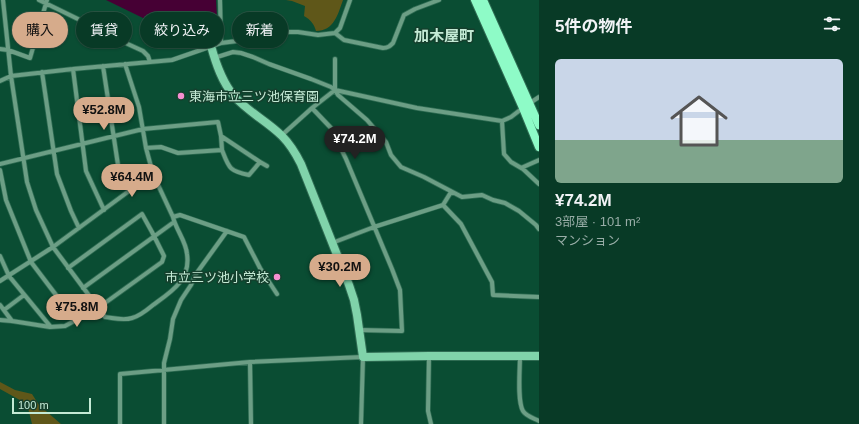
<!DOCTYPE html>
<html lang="ja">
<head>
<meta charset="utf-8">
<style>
	body { margin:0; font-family:Helvetica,"Noto Sans JP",sans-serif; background:#11412e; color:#f1f3f6; height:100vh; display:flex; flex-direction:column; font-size:15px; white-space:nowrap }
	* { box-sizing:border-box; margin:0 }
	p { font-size:13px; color:#98ada7 }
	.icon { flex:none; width:22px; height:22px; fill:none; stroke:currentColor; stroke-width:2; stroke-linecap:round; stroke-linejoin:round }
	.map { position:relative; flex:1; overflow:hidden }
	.panel { display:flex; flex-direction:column; background:#083a26; width:320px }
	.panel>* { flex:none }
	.guide { position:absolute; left:12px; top:12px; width:380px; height:36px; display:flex; gap:8px }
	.scale { position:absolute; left:12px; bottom:10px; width:79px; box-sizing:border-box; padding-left:4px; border:2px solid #c4ead5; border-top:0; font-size:11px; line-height:14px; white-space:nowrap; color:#c4ead5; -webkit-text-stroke:3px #153f2d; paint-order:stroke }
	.price { position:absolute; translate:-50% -34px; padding:0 9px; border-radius:14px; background:#d6ab8b; color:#111; font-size:13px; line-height:26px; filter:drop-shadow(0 1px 2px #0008) }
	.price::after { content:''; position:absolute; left:50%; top:24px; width:12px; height:9px; margin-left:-6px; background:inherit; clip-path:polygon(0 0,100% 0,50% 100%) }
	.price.current { background:#222; color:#fff }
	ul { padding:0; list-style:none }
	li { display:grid; align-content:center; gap:8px; height:212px; padding:0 16px }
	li+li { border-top:1px solid #295443 }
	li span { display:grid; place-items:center; height:124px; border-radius:6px; color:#555 }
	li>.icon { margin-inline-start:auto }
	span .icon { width:72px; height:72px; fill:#fffc; stroke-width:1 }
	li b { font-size:17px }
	h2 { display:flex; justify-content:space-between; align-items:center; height:48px; padding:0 16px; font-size:17px }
	.pill { padding:0 14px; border-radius:18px; background:#083a26; box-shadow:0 1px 3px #0004,0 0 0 1px #295443; font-size:14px; line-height:36px }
	.pill.current { background:#d6ab8b; color:#111 }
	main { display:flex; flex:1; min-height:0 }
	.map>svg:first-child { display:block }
	.green { fill:#5f5719 }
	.water { fill:#460034 }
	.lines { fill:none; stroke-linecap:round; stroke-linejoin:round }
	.street-casing { stroke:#2f6c53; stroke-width:5.5 }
	.secondary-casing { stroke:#2f6c53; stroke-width:10 }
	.primary-casing { stroke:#2f6c53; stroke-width:10 }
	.street { stroke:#6c9e85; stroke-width:4 }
	.secondary { stroke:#80d3aa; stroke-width:8 }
	.primary { stroke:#8efbc7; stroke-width:8 }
	.poi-dot { fill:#f590d1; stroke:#153f2d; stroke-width:1.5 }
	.labels { text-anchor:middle; stroke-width:3; stroke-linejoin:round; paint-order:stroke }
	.poi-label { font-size:13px; fill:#c4ead5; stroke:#153f2d; text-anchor:start }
	.quarter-label { font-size:15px; font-weight:bold; fill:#c4ead5; stroke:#153f2d }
</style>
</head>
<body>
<main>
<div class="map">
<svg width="539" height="424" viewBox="0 0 539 424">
	<rect width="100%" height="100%" fill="#0a4d33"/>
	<path class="green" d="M286,0h57c-5,14 -9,31 -27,31 -2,-7 -5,-11 -12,-15l1,-10 -13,-5z
		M0,382l15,8 17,4 7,11 22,19h-29l-5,-20 -27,-15z"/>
	<path class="water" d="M106,0h110l2,37 -27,-5h-17l-6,-5 -20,-4 -5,-5z"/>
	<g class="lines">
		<defs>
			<path id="street" d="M3,0l8,76 16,106 9,28 17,37 52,70c9,1 18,4 27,1 8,-2 15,-8 21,-13 18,-13 38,-25 34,-51 -1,-13 -11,-24 -14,-37l-20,-43 -7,-26 -7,-41 -14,-43
				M39,0l43,21 13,8 48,22 5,5 2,6
				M220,0l1,43
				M335,33l9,7 39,8c5,0 7,-2 10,-5l11,-28 11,-6 24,-9
				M0,49l8,1 22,8 17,-58
				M214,58l19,-6 8,1 12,4 16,7 42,15 20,8 4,3 82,18 85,13 9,-4 13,-10
				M335,59v31l3,5 29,25 19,22 5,13 10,12 23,10 38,20 20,-2 11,5 12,3 14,8 17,14 3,4
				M103,66l15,99 11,26
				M73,69l13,102 18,39
				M42,72l15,102 14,37 8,17
				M0,81l11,-5 62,-7 99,-9 49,-17 40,-5 27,-6h10l20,3 17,-2 5,-5 10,-28
				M530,103l9,-6
				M312,108l19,20 15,31 46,110 8,21 2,41 -43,-1
				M502,121l2,33 7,8 12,7 16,15
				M282,135l30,-27 23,-18
				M146,148l15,-1 17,6 44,-3c7,18 7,21 27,25l11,-13 7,4
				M222,150l-1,-14 39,26
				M0,164l143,-35 75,-7 3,14
				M521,168l18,-8
				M0,170l6,30 25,62 44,58
				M443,205l18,19 31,58 1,13 46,2
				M173,217l7,-2 64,22 16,31 17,26
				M332,243l42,-16 69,-22 8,-13
				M0,256l9,20 41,50
				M0,281l53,-34 76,-56 24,-17
				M83,288l91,-66
				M0,305l12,16
				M4,310l20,-15
				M0,320l12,1 38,6 15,-1 33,-18 64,-46 2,-6 -12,-24 -10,-18 -74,54
				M429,356l-1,55 3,13
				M520,356c0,13 -3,45 3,55 3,5 10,7 16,10
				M250,362l1,62
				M120,424v-50l130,-12 113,-5 -2,67
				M164,424v-61l6,-24 3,-20 8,-19 10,-15 5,-11 31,-43"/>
			<path id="secondary" d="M211,46c5,18 11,36 23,50 14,16 33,25 48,40 8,8 14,18 19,28l48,121 5,15 3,15 6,42 66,-1h110"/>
			<path id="primary" d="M475,0l48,108 16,39
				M483,0l56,125"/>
		</defs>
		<use href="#street" class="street-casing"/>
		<use href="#secondary" class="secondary-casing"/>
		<use href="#primary" class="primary-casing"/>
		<use href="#street" class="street"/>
		<use href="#secondary" class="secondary"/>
		<use href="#primary" class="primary"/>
	</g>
	<g class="poi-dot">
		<circle cx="181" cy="96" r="4"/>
		<circle cx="277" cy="277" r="4"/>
	</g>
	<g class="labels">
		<g class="poi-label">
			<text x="189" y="101">東海市立三ツ池保育園</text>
			<text x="269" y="282" text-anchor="end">市立三ツ池小学校</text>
		</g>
		<g class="quarter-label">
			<text x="444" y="41">加木屋町</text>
		</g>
	</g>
</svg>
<div class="scale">100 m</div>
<b class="price" style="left:104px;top:131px">¥52.8M</b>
<b class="price current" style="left:355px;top:160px">¥74.2M</b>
<b class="price" style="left:132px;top:198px">¥64.4M</b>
<b class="price" style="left:340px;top:288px">¥30.2M</b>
<b class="price" style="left:77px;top:328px">¥75.8M</b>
<div class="guide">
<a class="pill current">購入</a>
<a class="pill">賃貸</a>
<a class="pill">絞り込み</a>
<a class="pill">新着</a>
</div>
</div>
<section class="panel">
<h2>5件の物件<svg class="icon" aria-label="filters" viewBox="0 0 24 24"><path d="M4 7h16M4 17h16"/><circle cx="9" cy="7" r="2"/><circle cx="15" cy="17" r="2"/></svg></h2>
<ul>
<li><span style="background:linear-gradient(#c9d6e8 65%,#7fa58c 0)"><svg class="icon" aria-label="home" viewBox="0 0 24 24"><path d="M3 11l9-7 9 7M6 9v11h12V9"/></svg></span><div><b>¥74.2M</b><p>3部屋 · 101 m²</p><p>マンション</p></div></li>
</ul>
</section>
</main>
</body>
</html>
